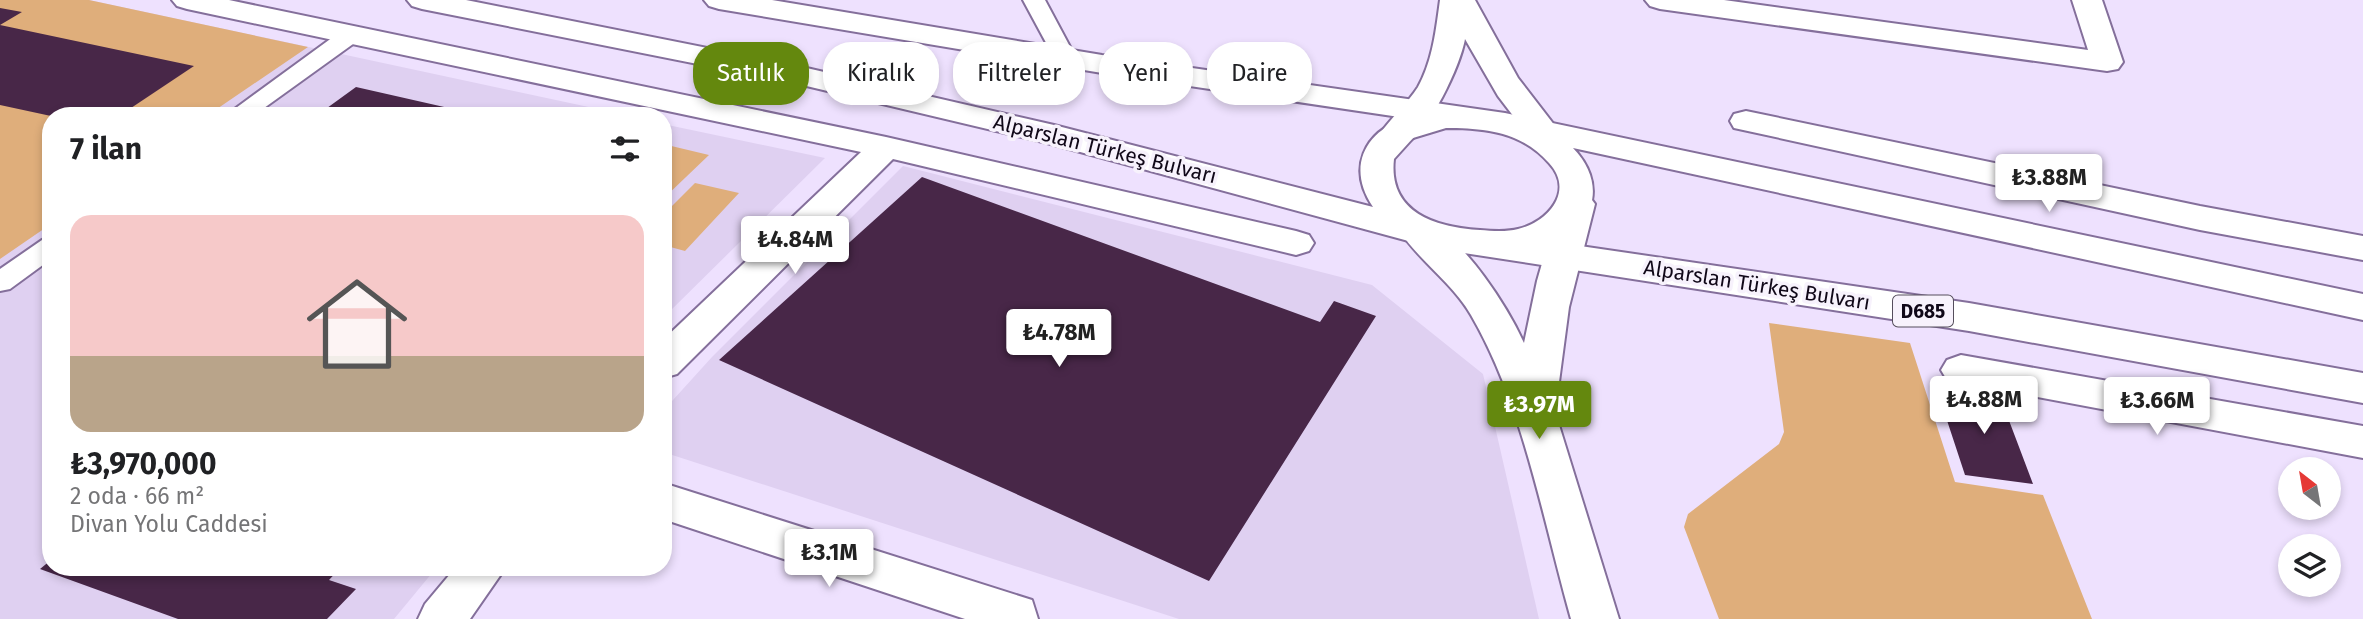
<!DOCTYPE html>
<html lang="tr">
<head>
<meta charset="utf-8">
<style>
	body { margin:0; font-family:"Fira Sans",sans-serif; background:#f6f6f6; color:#202124; height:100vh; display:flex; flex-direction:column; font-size:26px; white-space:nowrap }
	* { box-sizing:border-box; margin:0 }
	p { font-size:23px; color:#757577 }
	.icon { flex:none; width:38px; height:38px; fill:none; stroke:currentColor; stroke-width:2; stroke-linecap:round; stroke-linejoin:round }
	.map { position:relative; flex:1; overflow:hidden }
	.side { position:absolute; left:42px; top:107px; width:630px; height:469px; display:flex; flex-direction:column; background:#fff; border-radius:28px; box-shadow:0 4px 10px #0003 }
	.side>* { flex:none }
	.hud { position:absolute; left:693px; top:42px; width:665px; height:63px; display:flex; gap:14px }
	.needle { width:46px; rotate:329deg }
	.controls { position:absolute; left:2278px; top:457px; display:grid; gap:14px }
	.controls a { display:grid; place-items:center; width:63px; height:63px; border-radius:50%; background:#fff; box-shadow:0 4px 10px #0003; font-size:35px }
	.price { position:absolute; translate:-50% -60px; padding:0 16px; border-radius:7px; background:#fff; color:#222; font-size:23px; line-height:46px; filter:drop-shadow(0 2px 4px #0008) }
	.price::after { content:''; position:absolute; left:50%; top:42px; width:21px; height:16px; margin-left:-10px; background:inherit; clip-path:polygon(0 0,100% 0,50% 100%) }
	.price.selected { background:#64880e; color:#fff }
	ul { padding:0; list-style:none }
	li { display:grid; align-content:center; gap:14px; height:371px; padding:0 28px }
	li span { display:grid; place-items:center; height:217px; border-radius:21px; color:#555 }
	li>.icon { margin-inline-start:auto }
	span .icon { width:126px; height:126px; fill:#fffc; stroke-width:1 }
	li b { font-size:30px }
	h2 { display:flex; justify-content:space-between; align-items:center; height:84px; padding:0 28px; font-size:30px }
	.chip { padding:0 24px; border-radius:28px; background:#fff; box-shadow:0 4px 10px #0003; font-size:24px; line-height:63px }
	.chip.selected { background:#64880e; color:#fff }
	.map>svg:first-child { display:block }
	.built { fill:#dfd0f1 }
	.green { fill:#dfae7b }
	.building { fill:#482748 }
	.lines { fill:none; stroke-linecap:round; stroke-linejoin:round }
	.lane-casing { stroke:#846f9b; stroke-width:4 }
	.street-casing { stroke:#846f9b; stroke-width:4 }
	.secondary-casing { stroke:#846f9b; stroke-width:4 }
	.highway-casing { stroke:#846f9b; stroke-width:4 }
	.lane { fill:#fff; fill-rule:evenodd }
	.street { fill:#fff; fill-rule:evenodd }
	.secondary { fill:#fff; fill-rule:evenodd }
	.highway { fill:#fff; fill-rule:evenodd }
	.labels { text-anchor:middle; stroke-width:7; stroke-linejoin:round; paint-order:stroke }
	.shield { fill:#f7f2fc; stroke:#554e5c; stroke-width:2 }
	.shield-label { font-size:19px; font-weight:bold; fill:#100818 }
	.street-label { font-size:21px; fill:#100818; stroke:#f7f2fc }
</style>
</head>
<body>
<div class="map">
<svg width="2363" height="619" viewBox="0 0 2363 619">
	<rect width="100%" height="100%" fill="#eee1fe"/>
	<path class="built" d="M0,0h89l537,115 -575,1v451h386l-43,52h-394z
		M663,124l162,34 -162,160z
		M903,166l469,119 111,89 56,245h-360l-516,-167v-41l49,-54z"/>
	<path class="green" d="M0,0h89l219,47 -100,68 -157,1v108l-51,35z
		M663,144l46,11 -46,44z
		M695,183l44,10 -54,58 -22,-6v-30z
		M1769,323l141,20 45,139 88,13 49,124h-373l-35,-92 4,-13 91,-70 5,-12z"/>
	<path class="building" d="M0,8l22,4 -22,13z
		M0,25l194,41 -75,50h-68l-51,-11z
		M356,87l119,27v2h-159z
		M922,177l398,145 14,-21 42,15 -167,265 -490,-221z
		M1936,387l63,7 34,90 -68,-9z
		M51,560v7h290l-12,13 27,9 -29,30h-149l-138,-50z"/>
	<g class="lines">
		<defs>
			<path id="lane" d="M1023,0h22l31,58 -3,5h-16z
				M352,27l11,7 -3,5 -107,77h-28l119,-87z
				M51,237v22l-41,30 -10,2v-22l42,-29z"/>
			<path id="street" d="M172,0h57l657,137 410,94 13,4 5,8 -5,8 -13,4 -403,-96 -216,215 -14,4v-38l198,-188 -674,-143 -10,-3z
				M1440,0h35l43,78 54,70 -5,7 -12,3 -12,-3 -45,-59 -33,-57c-5,27 -35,92 -59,104 -8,3 -14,1 -22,-1l-5,-7c12,-17 28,-31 39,-48 15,-27 18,-58 22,-87z
				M1645,0h79l364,50 -16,-50h30l21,62 -5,7 -11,2 -447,-62 -10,-3z
				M1746,111l454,95 163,30v24l-163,-30 -466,-102 -4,-7 4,-7z
				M1961,355l402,71v32l-416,-78 -6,-10 6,-10z
				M663,483l369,117 6,19h-73l-302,-100z
				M456,567h50l-36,52h-52l7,-15z"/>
			<path id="secondary" d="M1577,193l12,3 6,8 -26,103 -14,105 64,207h-48c-28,-99 -48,-215 -100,-304 -19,-33 -52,-54 -72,-85l5,-8c9,-3 18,-5 26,0 37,23 76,82 94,121l13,-62 22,-77 6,-8z"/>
			<path id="highway" d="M407,0h59l332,66 256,59 319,82c-26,-38 -10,-75 33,-89l-304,-45 -383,-64 -10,-3 -5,-6h68l330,55 403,58 858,181v26l-790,-172c33,34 24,76 -20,94l416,61 394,70v30l-394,-72 -531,-82 -391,-106 -249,-59 -376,-75 -10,-3zM1446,128c39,0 76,4 103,35 26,28 -1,59 -31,66 -11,3 -26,2 -38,1 -44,-3 -92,-17 -86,-71l19,-21z"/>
		</defs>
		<use href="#lane" class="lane-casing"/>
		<use href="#street" class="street-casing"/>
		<use href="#secondary" class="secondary-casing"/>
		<use href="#highway" class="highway-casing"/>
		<use href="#lane" class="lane"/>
		<use href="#street" class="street"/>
		<use href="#secondary" class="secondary"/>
		<use href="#highway" class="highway"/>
	</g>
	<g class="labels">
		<rect class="shield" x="1893" y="295.5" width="60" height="31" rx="5"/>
		<g class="shield-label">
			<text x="1923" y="318">D685</text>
		</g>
		<g class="street-label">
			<text transform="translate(1105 149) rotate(14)" y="7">Alparslan Türkeş Bulvarı</text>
			<text transform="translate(1757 285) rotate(9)" y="7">Alparslan Türkeş Bulvarı</text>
		</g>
	</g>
</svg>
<div class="controls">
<a><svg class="needle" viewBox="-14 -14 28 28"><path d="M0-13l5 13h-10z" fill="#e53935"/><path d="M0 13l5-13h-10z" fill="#757577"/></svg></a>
<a><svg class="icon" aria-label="layers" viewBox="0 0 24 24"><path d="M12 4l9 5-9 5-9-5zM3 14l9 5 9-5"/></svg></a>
</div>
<b class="price" style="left:2049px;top:214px">₺3.88M</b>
<b class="price" style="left:795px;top:276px">₺4.84M</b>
<b class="price" style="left:1059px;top:369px">₺4.78M</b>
<b class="price" style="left:1984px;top:436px">₺4.88M</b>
<b class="price" style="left:2157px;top:437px">₺3.66M</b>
<b class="price selected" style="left:1539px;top:441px">₺3.97M</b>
<b class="price" style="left:829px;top:589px">₺3.1M</b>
<div class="hud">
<a class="chip selected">Satılık</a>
<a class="chip">Kiralık</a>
<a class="chip">Filtreler</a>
<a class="chip">Yeni</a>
<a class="chip">Daire</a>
</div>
<section class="side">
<h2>7 ilan<svg class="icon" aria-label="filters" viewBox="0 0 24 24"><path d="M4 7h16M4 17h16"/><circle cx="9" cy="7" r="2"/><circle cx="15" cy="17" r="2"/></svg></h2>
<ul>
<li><span style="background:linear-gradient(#f6c9c9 65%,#b9a48a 0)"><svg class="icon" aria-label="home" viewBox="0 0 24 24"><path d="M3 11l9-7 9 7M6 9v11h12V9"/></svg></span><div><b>₺3,970,000</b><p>2 oda · 66 m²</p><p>Divan Yolu Caddesi</p></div></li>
</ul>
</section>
</div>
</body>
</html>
